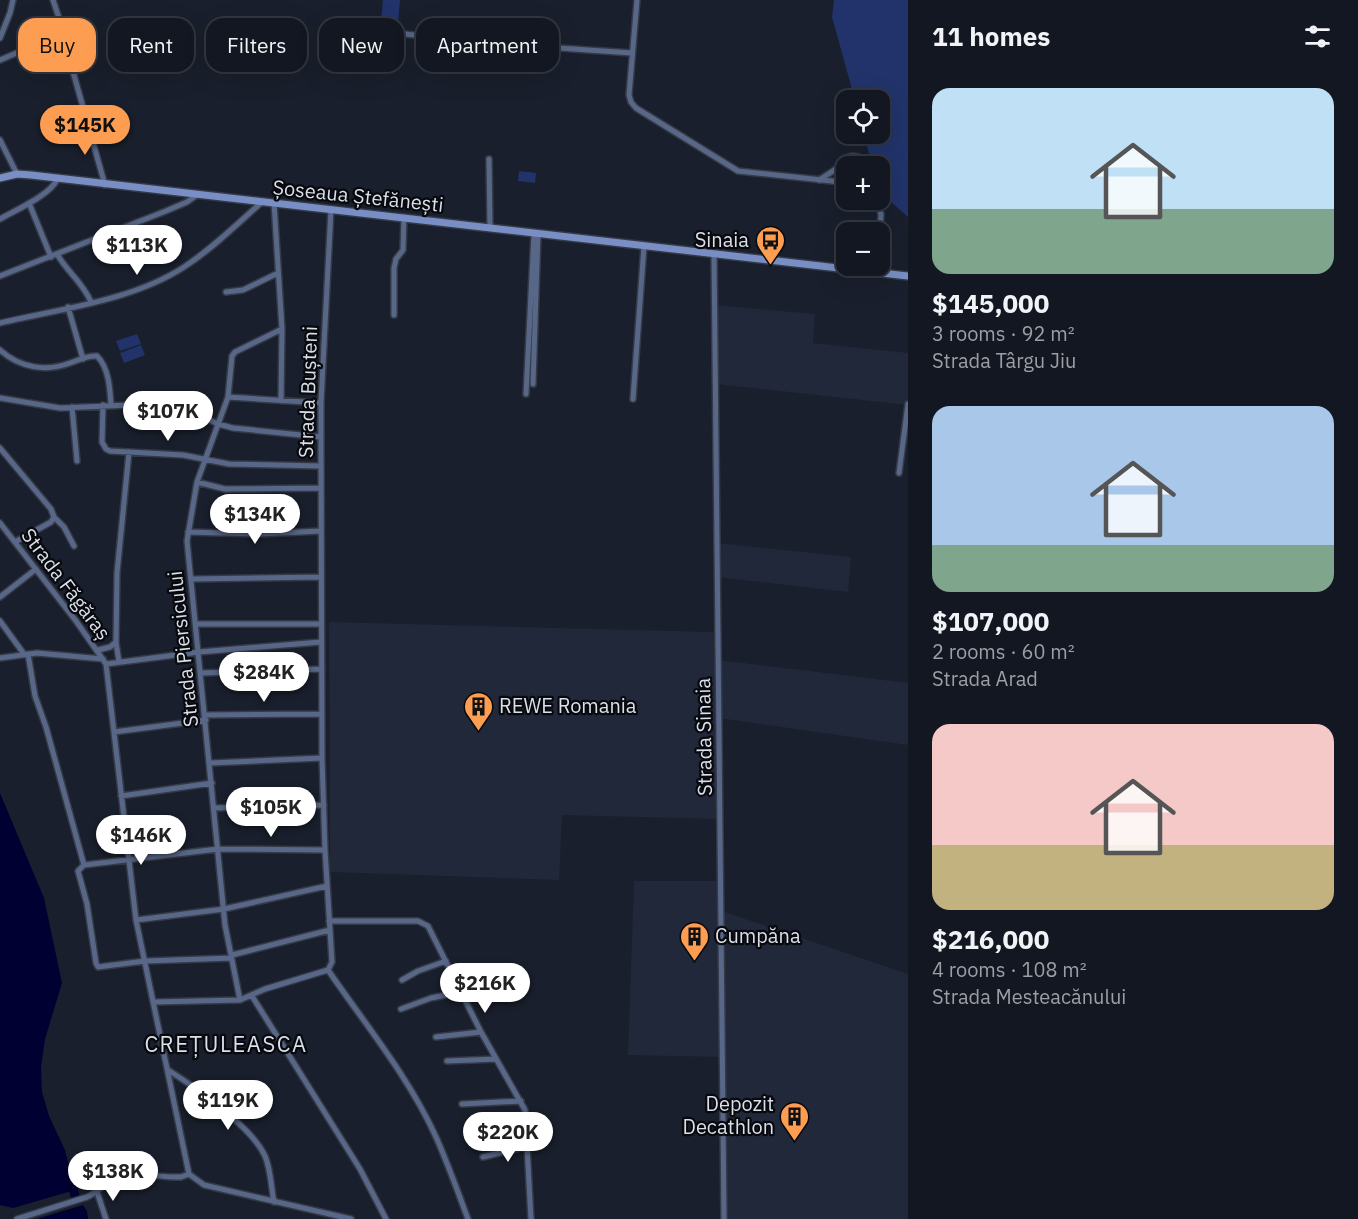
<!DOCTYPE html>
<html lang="en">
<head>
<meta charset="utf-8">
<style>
	body { margin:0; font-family:"IBM Plex Sans",sans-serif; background:#20242e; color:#f1f3f6; height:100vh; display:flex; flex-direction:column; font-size:22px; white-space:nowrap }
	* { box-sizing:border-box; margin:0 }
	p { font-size:20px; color:#9d9fa5 }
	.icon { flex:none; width:33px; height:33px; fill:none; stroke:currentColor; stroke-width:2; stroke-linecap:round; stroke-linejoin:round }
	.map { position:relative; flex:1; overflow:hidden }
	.drawer { display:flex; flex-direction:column; background:#131721; width:450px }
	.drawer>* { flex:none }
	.top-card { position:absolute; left:18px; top:18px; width:570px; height:54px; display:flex; gap:12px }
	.buttons { position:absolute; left:836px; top:90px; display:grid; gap:12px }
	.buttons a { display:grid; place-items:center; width:54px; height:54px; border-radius:12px; background:#131721; box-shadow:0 6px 24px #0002,0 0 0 2px #32363f; font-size:30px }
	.price { position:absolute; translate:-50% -51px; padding:0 14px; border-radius:21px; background:#fff; color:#222; font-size:20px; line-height:39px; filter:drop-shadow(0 2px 3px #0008) }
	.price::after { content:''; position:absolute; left:50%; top:36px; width:18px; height:14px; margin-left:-9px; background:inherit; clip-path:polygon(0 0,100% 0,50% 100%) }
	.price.selected { background:#fc9d52; color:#111 }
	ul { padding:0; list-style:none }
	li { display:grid; align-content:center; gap:12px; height:318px; padding:0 24px }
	li span { display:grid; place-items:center; height:186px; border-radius:18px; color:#555 }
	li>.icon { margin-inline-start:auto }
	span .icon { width:108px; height:108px; fill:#fffc; stroke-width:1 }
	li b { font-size:26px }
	h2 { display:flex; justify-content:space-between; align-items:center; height:72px; padding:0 24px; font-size:26px }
	.pill { padding:0 21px; border-radius:18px; background:#131721; box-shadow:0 6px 24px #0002,0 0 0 2px #32363f; font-size:21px; line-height:54px }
	.pill.selected { background:#fc9d52; color:#111 }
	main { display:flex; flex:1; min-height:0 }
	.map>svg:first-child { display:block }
	.built { fill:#20283a }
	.green { fill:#21336a }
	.water { fill:#010032 }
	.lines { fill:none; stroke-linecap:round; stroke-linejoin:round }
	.river { stroke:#010032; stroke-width:9 }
	.minor-casing { stroke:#343a46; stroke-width:8 }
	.secondary-casing { stroke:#343a46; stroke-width:10 }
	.minor { stroke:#586687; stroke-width:5 }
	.secondary { stroke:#788ec4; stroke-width:7 }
	.labels { text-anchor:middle; stroke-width:4.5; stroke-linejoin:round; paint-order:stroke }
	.street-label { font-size:20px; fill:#dadfe8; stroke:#07090e }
	.poi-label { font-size:20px; fill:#dadfe8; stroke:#07090e; text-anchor:end }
	.quarter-label { font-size:22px; letter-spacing:1.5px; fill:#dadfe8; stroke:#07090e }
</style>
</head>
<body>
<main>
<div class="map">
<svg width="908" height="1219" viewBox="0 0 908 1219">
	<rect width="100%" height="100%" fill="#191f2c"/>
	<path class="built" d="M714,305l101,9 -2,29 95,10v52l-192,-21z
		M717,543l134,14 -3,35 -131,-15z
		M329,622l385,10 3,187 -155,-4 -3,65 -229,-8z
		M718,660l190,23v62l-189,-27z
		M634,881h87l1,30 186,63v245h-184l-1,-162 -95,-2z"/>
	<path class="green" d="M383,0h17l-2,23 -17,-2z
		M834,0h74v217l-17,-15 -12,-15v-21h-7l-8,-32h15v-34h-24l-23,-83z
		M519,171l17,2 -1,10 -17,-2z
		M137,334l4,10 -21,7 -4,-10z
		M141,345l4,10 -21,8 -4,-10z"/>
	<path class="water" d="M0,793l44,105 18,85 -17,56 -4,28 1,25 7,24 16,34 10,40 -62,18 -13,-3z
		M83,1205l4,6 1,8h-51z"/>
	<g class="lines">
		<path class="river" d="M65,1181l8,7 2,8"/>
		<defs>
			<path id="minor" d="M53,0l11,33 6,28 35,124
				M637,0l-8,95 2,7 5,6 102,63 103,11 5,3
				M405,34l83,9 144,10
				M0,38l10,-25 3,-13
				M0,60l64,-27
				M0,140l17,34
				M489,159l1,69
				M819,180c6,-4 13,-8 18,-12 7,-8 9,-14 21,-11l9,9
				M876,200l5,14 -2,36
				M29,203l22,54
				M274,203l8,126 -1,72
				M0,219c16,-9 51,-24 58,-41
				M57,254c11,19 25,27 34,48
				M714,254l10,965
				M0,276l166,-65 21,-9 10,-7
				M226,292l17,-2 35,-17
				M68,307l15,52
				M394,315v-47l2,-9 7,-9 1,-33
				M0,323c59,-14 132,-22 184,-56 28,-18 53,-43 78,-65
				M0,350c20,18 46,22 70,13 9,-3 18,-8 27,-7 12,12 13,33 14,49
				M533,384l5,-150
				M526,394l8,-160
				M228,397l93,6
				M0,398l60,10 70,-3 73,12 15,7 15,4 88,9
				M633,399l11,-153
				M103,405l-1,37 4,7 4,2 73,4 46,9 92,2
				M72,407l5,54
				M0,448l51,61 3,8 -3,5 -36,20
				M899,473l9,-69
				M197,482l28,7 96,-1
				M54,517l10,10 10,19
				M0,523l76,98 30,43 30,256 53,254 15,11 147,34
				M188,532l71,2 62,-3
				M191,579l130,-2
				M0,597l36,-28
				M0,621l24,33
				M196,624h125
				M116,642l3,20
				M98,650l12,-3 6,-5 1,-69 12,-121
				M28,654l7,42 11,31 38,138 134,-16 107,1
				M0,658l37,-5 66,6
				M106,664l93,-12 122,-10
				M201,673l121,-4
				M205,715l117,-1
				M114,732l92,-12
				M210,763l112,-5
				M121,796l91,-13
				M214,808l110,-3
				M84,865l-6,6 9,33 9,59 2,4 47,-6 87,-3
				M136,920l88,-11 103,-23
				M329,921h89l10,5 53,106 44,78 6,109
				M232,955l98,-25
				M328,970l4,-8 -7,-112 -3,-92 -1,-321v-34l10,-194
				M328,970c37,54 81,107 108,167 12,27 22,55 32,82
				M402,980l16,-9 28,-10
				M252,996l108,173 26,50
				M240,1000l-15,-75 -38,-384 10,-59 31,-85 4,-41 3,-4 47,-23
				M154,1002l86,-2 25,-11 63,-19
				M401,1009l30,-11 30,-6
				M436,1037l45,-5
				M447,1061l49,-2
				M168,1070c27,17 84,57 97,86 6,14 6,31 9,46
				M462,1104l59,-3
				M483,1157l45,-11
				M97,1192l9,27
				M17,1219l70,-22c11,-5 17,-14 28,-18 20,-9 44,-1 66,-2l8,-3"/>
			<path id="secondary" d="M0,178l17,-4 14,1 877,101"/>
		</defs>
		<use href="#minor" class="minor-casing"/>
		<use href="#secondary" class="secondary-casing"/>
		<use href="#minor" class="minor"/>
		<use href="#secondary" class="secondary"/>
	</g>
	<defs>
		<symbol id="bus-pin" viewBox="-11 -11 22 30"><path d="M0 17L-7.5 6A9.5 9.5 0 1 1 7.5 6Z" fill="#fc9d52" stroke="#07090e"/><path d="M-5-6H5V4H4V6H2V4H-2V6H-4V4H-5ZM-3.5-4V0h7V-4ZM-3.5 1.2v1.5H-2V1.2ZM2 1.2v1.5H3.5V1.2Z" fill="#111"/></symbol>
		<symbol id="building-pin" viewBox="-11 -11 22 30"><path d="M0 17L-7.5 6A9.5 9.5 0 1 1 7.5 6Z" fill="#fc9d52" stroke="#07090e"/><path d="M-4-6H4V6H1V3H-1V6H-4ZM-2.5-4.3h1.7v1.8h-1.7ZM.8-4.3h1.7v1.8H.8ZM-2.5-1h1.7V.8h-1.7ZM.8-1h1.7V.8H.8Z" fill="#111"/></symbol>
	</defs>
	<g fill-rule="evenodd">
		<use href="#bus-pin" x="754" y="224" width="33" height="45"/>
		<use href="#building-pin" x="462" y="690" width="33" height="45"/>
		<use href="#building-pin" x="678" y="920" width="33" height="45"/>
		<use href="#building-pin" x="778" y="1100" width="33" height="45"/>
	</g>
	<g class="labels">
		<g class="street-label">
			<text transform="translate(358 196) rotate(6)" y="7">Șoseaua Ștefănești</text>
			<text transform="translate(308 392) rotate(-88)" y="7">Strada Bușteni</text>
			<text transform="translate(66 584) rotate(53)" y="7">Strada Făgăraș</text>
			<text transform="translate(183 649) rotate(-96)" y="7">Strada Piersicului</text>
			<text transform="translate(704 737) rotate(-91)" y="7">Strada Sinaia</text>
		</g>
		<g class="poi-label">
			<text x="749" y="247">Sinaia</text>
			<text x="499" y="713" text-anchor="start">REWE Romania</text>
			<text x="715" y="943" text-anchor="start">Cumpăna</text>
			<text x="774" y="1111">Depozit<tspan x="774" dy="23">Decathlon</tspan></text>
		</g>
		<g class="quarter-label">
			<text x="226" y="1052">CREȚULEASCA</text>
		</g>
	</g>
</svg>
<div class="buttons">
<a><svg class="icon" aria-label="locate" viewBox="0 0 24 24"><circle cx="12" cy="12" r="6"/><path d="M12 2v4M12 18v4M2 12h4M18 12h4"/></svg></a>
<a>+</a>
<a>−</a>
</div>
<b class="price selected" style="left:85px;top:156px">$145K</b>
<b class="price" style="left:137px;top:276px">$113K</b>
<b class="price" style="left:168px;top:442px">$107K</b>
<b class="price" style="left:255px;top:545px">$134K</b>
<b class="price" style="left:264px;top:703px">$284K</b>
<b class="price" style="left:271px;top:838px">$105K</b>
<b class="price" style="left:141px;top:866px">$146K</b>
<b class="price" style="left:485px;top:1014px">$216K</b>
<b class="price" style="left:228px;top:1131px">$119K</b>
<b class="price" style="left:508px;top:1163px">$220K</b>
<b class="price" style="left:113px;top:1202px">$138K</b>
<div class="top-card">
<a class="pill selected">Buy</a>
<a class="pill">Rent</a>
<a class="pill">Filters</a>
<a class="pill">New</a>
<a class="pill">Apartment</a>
</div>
</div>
<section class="drawer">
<h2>11 homes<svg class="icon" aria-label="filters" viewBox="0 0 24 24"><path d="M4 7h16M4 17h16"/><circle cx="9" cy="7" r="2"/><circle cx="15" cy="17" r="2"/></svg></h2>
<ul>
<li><span style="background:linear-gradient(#bfe0f5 65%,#7fa58c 0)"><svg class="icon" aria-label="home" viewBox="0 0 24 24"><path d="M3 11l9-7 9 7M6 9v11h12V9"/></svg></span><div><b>$145,000</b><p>3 rooms · 92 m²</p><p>Strada Târgu Jiu</p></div></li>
<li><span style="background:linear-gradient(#a9c7e8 75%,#7fa58c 0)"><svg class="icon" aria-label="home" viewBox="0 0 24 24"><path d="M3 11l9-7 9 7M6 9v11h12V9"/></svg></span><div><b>$107,000</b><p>2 rooms · 60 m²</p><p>Strada Arad</p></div></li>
<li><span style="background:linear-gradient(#f6c9c9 65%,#c2b280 0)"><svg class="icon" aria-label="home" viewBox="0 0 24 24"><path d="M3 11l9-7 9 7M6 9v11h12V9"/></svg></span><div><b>$216,000</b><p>4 rooms · 108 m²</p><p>Strada Mesteacănului</p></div></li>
</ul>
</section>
</main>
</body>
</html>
